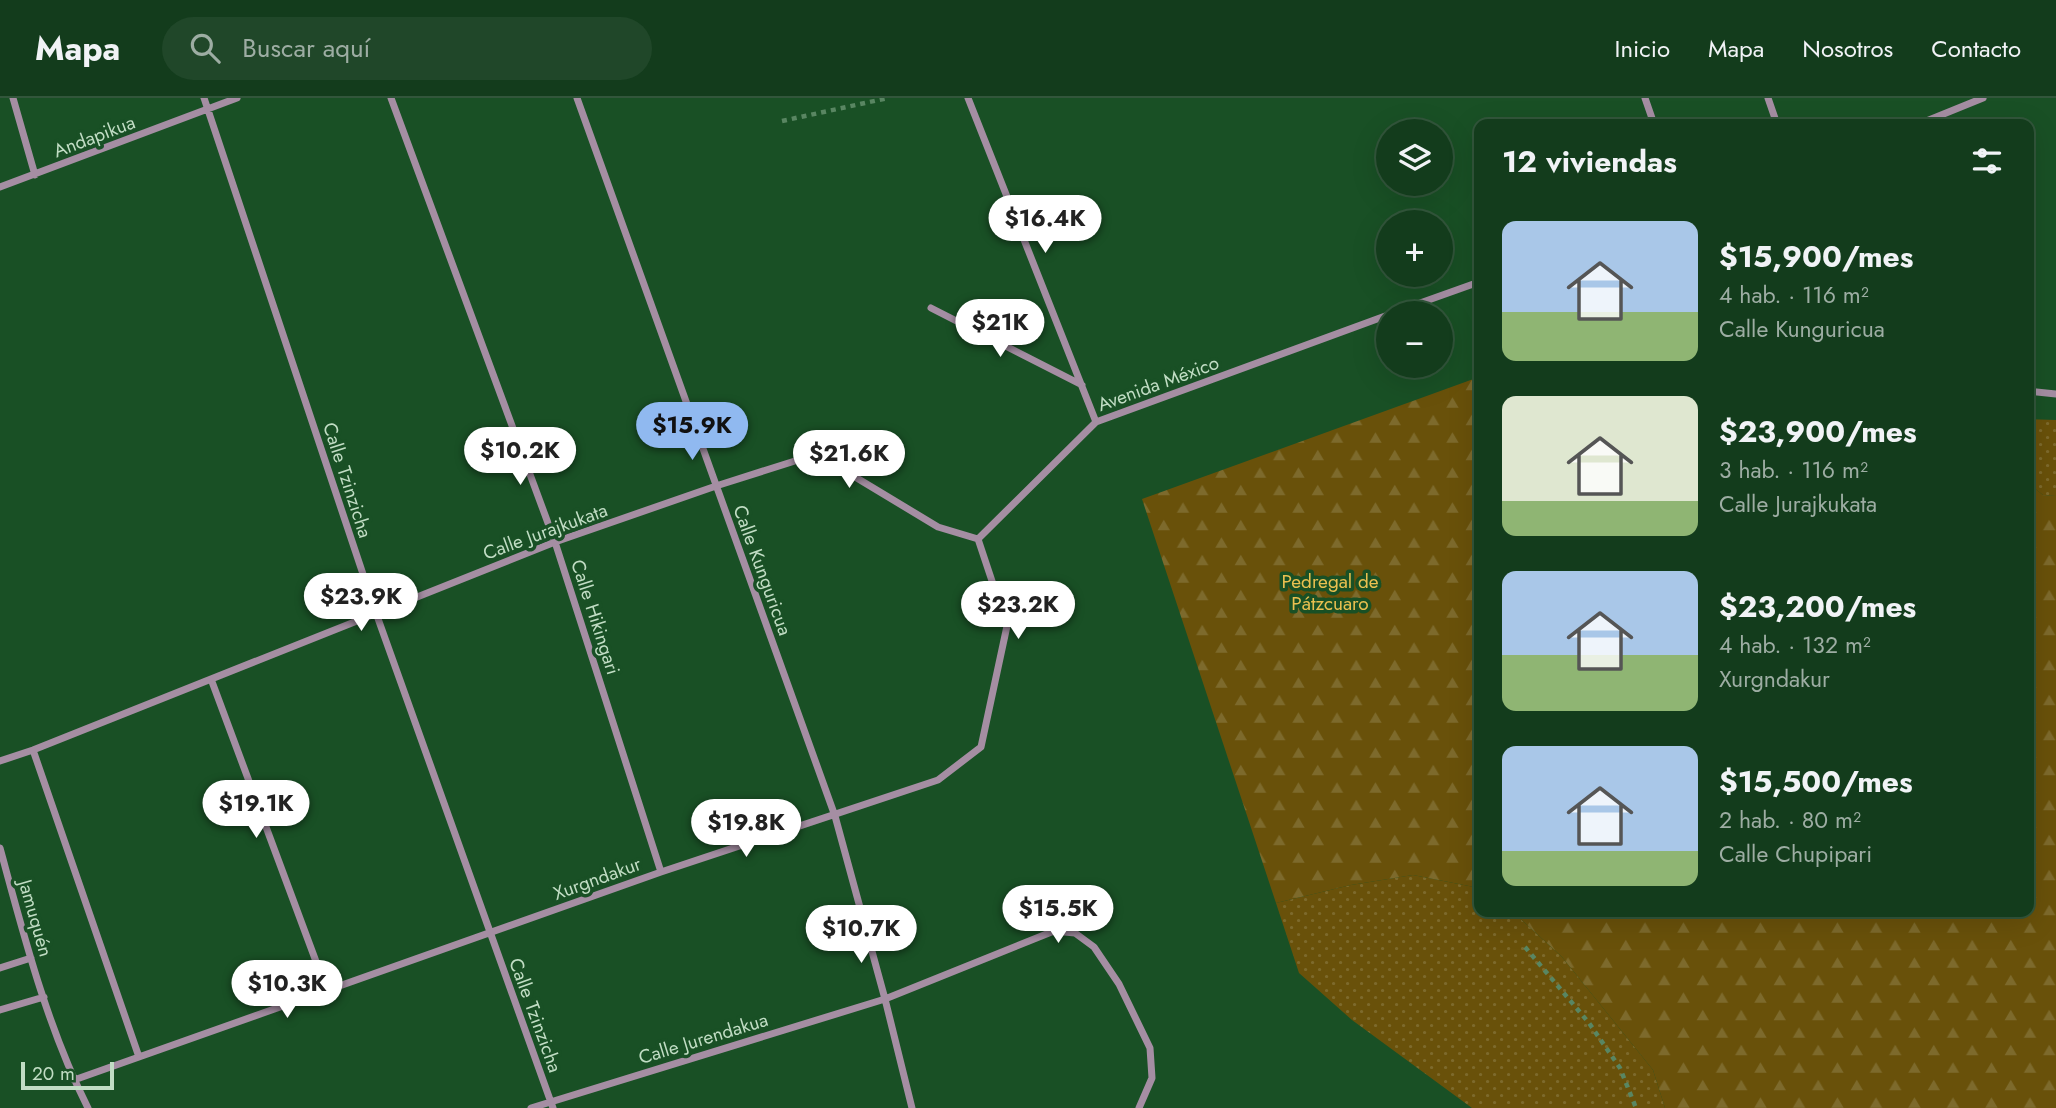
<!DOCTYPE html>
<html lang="es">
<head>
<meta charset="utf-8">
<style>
	body { margin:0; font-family:Jost,sans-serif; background:#204729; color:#f1f3f6; height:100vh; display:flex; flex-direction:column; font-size:26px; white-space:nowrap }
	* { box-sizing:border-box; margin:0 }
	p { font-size:23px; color:#9dada3 }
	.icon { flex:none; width:38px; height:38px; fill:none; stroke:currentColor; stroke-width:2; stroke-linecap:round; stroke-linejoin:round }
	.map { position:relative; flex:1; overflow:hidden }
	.side { position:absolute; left:1474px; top:21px; width:560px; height:798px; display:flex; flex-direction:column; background:#133c1c; border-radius:14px; box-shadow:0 7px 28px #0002,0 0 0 2px #32563b }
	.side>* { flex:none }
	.buttons { position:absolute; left:1376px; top:21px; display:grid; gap:14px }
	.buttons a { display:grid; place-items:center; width:77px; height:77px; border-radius:50%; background:#133c1c; box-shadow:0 7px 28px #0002,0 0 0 2px #32563b; font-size:35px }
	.scale { position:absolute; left:21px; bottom:18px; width:93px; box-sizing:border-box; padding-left:7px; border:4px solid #c1ddc4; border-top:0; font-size:19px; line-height:24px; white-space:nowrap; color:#c1ddc4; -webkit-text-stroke:5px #195025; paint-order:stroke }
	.price { position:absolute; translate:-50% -60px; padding:0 16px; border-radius:24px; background:#fff; color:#222; font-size:23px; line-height:46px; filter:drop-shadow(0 2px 4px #0008) }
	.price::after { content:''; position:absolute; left:50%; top:42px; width:21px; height:16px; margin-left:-10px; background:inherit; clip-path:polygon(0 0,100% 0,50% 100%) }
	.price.selected { background:#90b9f0; color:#111 }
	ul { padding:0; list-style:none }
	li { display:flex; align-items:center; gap:21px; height:175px; padding:0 28px }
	li span { display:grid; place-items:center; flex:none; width:196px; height:140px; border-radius:14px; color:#555 }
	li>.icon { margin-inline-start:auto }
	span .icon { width:84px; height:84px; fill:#fffc; stroke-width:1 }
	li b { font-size:30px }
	h2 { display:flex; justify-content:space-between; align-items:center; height:84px; padding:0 28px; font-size:30px }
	header { display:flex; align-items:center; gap:42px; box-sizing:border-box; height:98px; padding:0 35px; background:#133c1c; border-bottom:2px solid #32563b }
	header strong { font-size:33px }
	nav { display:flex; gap:38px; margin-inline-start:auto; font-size:24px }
	.search { width:490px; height:63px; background:#204729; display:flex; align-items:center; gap:18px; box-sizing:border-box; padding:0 24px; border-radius:38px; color:#9dada3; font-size:26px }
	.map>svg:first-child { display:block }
	.green { fill:url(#green-dots) }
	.forest { fill:url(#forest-firs) }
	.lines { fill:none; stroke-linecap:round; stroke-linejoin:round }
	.path { stroke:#598662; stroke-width:4.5; stroke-dasharray:5 5; stroke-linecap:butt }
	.street { stroke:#a58ea3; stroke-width:7 }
	.labels { text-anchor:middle; stroke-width:7; stroke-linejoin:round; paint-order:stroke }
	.street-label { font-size:19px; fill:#c1ddc4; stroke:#195025 }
	.park-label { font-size:19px; fill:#eac050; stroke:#195025 }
</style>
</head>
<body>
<header>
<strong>Mapa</strong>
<div class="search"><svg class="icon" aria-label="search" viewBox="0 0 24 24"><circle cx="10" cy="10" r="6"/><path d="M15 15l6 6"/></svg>Buscar aquí</div>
<nav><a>Inicio</a><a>Mapa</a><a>Nosotros</a><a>Contacto</a></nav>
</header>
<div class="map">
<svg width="2056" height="1010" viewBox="0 0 2056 1010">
	<defs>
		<pattern id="green-dots" width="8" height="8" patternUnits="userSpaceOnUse" patternTransform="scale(1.75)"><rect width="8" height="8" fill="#69510a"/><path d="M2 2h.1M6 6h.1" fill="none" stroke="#7d6a2c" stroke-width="1.8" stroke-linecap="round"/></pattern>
		<pattern id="forest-firs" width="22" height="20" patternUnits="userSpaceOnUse" patternTransform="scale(1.75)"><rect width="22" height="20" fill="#69510a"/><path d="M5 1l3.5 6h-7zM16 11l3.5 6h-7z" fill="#7d6a2c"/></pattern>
	</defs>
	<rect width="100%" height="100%" fill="#195025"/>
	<path class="green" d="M2028,321l28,1v76l-13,-1 -15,-12z
		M1413,777l66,13v24h34l49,45 91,113 12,38h-193l-120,-88 -53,-47 -23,-70 75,-18z"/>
	<path class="forest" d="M1479,279v511l-66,-13 -62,10 -75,18 -134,-404z
		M2028,385l15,12 13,1v612h-391l-12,-38 -91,-113 -49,-45h515z"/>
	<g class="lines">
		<path class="path" d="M782,23l106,-23
			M1525,849l64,76 31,45 16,40"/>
		<path class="street" d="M13,0l22,77
			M204,0l172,515 177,495
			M391,0l164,444 106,330
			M577,0l258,718 50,183 27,109
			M968,0l128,324
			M1645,0l9,26
			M1768,0l9,26
			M1919,26l64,-26
			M0,89l237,-89
			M931,210l151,77
			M1392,215l87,-31
			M2028,293l28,3
			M978,441l118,-117 292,-107
			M211,581l116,312
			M33,652l106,307
			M0,663l33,-11 522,-208 161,-56 101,-32 121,73 40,12
			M0,750c24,88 47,179 88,260
			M0,870l31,-10
			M0,912l44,-13
			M74,982l587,-208 277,-92 43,-33 26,-121 -29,-87
			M531,1010l354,-109 169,-68 21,2 19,14 25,37 31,64 2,30 -13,30"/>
	</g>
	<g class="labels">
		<g class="street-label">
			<text transform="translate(94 38) rotate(-21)" y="7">Andapikua</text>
			<text transform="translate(1158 285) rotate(-20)" y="7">Avenida México</text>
			<text transform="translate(348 382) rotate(72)" y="7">Calle Tzinzicha</text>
			<text transform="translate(545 433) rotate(-20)" y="7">Calle Jurajkukata</text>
			<text transform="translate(763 472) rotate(70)" y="7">Calle Kunguricua</text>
			<text transform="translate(596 519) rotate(72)" y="7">Calle Hikingari</text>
			<text transform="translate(597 780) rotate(-20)" y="7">Xurgndakur</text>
			<text transform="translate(36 820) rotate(74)" y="7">Jamuquén</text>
			<text transform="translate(536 917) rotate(70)" y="7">Calle Tzinzicha</text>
			<text transform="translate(703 940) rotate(-17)" y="7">Calle Jurendakua</text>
		</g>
		<g class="park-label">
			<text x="1330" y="490">Pedregal de<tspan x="1330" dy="22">Pátzcuaro</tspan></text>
		</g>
	</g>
</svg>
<div class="buttons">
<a><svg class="icon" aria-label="layers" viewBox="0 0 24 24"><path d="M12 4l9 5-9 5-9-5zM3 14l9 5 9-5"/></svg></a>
<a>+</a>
<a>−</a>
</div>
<div class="scale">20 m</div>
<b class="price" style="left:1045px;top:157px">$16.4K</b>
<b class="price" style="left:1000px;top:261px">$21K</b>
<b class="price selected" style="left:692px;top:364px">$15.9K</b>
<b class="price" style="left:520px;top:389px">$10.2K</b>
<b class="price" style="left:849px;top:392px">$21.6K</b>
<b class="price" style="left:361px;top:535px">$23.9K</b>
<b class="price" style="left:1018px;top:543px">$23.2K</b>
<b class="price" style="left:256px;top:742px">$19.1K</b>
<b class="price" style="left:746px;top:761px">$19.8K</b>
<b class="price" style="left:1058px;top:847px">$15.5K</b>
<b class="price" style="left:861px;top:867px">$10.7K</b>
<b class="price" style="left:287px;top:922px">$10.3K</b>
<section class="side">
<h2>12 viviendas<svg class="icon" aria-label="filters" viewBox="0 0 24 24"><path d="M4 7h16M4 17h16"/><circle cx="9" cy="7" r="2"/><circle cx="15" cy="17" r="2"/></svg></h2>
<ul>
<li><span style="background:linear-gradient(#a9c7e8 65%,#8fb573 0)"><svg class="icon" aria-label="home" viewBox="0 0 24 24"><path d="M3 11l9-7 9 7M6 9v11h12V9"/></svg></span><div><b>$15,900/mes</b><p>4 hab. · 116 m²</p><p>Calle Kunguricua</p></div></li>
<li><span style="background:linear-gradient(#dfe7d0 75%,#8fb573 0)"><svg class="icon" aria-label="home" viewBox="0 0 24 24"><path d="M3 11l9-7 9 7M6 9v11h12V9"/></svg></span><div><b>$23,900/mes</b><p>3 hab. · 116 m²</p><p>Calle Jurajkukata</p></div></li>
<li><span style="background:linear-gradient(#a9c7e8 60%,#8fb573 0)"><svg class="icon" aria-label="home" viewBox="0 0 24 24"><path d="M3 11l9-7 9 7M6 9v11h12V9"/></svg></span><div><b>$23,200/mes</b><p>4 hab. · 132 m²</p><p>Xurgndakur</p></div></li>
<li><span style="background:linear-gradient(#a9c7e8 75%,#8fb573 0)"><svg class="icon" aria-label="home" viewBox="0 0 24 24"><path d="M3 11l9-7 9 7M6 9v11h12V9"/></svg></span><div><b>$15,500/mes</b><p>2 hab. · 80 m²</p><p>Calle Chupipari</p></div></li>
</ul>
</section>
</div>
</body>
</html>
